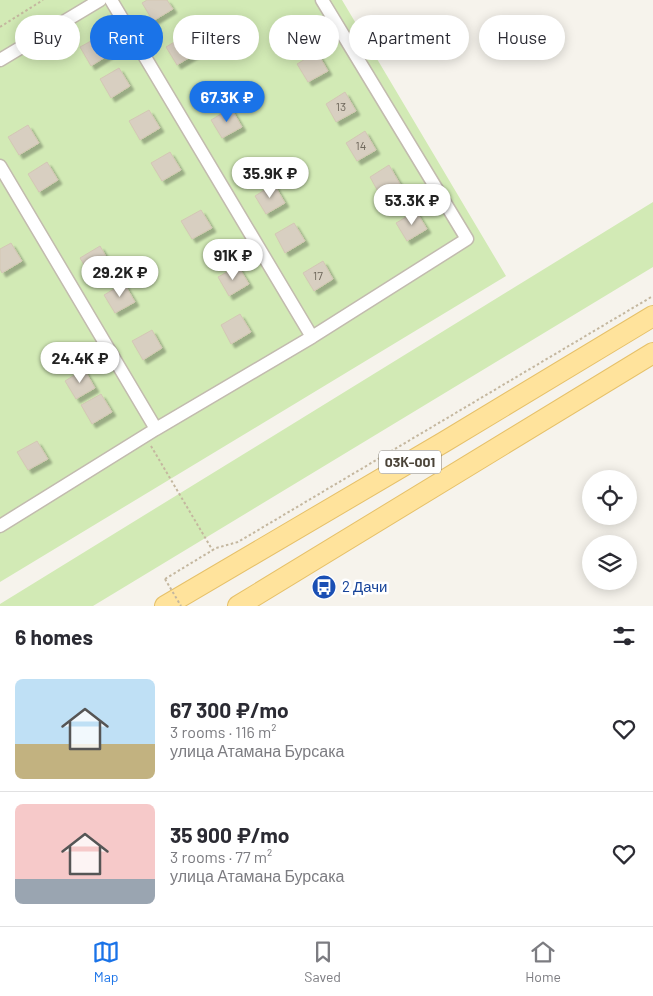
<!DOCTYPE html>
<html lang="en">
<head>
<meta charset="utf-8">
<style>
	body { margin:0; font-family:Barlow,sans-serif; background:#f7f7f7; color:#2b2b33; height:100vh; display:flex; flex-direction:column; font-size:19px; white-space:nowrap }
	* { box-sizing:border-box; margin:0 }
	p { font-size:16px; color:#7c7c81 }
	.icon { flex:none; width:28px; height:28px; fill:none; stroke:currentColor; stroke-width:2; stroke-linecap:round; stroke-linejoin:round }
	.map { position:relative; height:606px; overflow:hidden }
	.side { display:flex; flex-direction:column; background:#fff; flex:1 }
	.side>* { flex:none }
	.top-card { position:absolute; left:15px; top:15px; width:624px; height:45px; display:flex; gap:10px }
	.controls { position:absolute; left:582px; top:470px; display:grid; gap:10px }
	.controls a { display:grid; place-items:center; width:55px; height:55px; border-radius:50%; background:#fff; box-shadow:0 2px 12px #0003; font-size:25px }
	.price { position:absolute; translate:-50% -42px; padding:0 11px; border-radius:18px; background:#fff; color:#222; font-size:16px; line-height:32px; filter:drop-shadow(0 1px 2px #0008) }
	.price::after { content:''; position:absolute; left:50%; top:30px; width:15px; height:11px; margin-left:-8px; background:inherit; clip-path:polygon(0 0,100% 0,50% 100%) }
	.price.current { background:#1a73e8; color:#fff }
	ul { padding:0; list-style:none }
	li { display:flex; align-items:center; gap:15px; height:125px; padding:0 15px }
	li+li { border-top:1px solid #e1e1e2 }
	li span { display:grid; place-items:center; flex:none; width:140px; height:100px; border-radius:8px; color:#555 }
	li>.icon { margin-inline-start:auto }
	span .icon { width:60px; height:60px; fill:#fffc; stroke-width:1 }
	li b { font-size:21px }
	h2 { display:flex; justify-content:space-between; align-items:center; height:60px; padding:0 15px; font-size:21px }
	.tag { padding:0 18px; border-radius:22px; background:#fff; box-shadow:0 2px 12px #0003; font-size:18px; line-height:45px }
	.tag.current { background:#1a73e8; color:#fff }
	.tab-bar { display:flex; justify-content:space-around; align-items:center; height:70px; border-top:1px solid #e1e1e2; background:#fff; font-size:14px; color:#7c7c81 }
	.tab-bar a { display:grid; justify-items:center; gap:2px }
	.tab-bar .current { color:#1a73e8 }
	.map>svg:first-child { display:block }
	.green { fill:#d2eab5 }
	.building { fill:#d8cfc1; stroke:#d3c7b4; filter:url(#shadow) }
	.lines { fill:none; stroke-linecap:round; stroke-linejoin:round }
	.minor-casing { stroke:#c2bbae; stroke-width:15 }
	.primary-casing { stroke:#e6c16a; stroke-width:22 }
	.path { stroke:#c4b79f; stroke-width:2; stroke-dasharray:2.5 2.5; stroke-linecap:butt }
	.minor { stroke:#fff; stroke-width:12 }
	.primary { stroke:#ffe39c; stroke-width:20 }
	.path-bridge { stroke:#c4b79f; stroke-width:2; stroke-dasharray:2.5 2.5; stroke-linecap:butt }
	.labels { text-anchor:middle; stroke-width:5; stroke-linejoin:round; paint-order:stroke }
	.number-label { font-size:12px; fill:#6e675b }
	.shield { fill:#fff; stroke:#817c74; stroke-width:1 }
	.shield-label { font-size:14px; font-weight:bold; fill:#4b4439 }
	.transit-label { font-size:15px; fill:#164399; stroke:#fff; text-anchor:start }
</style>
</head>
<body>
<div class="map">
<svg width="653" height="606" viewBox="0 0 653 606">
	<defs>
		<filter id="shadow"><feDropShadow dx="4" dy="4" stdDeviation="1" flood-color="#0004"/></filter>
	</defs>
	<rect width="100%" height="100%" fill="#f6f3ec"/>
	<path class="green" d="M0,0h342l164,276 -506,306z
		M653,202v65l-560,339h-93v-2z"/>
	<path class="building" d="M147,0h20l6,9 -20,12 -11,-18z
		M186,35l11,18 -20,12 -11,-18z
		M100,36l10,18 -19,12 -11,-19z
		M317,52l11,19 -20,11 -11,-18z
		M119,68l11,18 -19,12 -11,-19z
		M345,92l11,19 -20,11 -10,-18z
		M231,108l11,19 -20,11 -11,-18z
		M149,110l11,18 -20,12 -11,-19z
		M28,125l11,18 -20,12 -11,-18z
		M365,131l11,19 -19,11 -11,-18z
		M170,152l11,18 -19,11 -11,-18z
		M47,162l11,18 -19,12 -11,-18z
		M389,165l11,19 -20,11 -10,-18z
		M274,184l11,19 -19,11 -11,-18z
		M201,210l11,18 -20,11 -11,-18z
		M416,211l11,18 -20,12 -11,-18z
		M294,223l11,18 -20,12 -10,-19z
		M11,243l11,18 -20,12 -2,-4v-20z
		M100,246l11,19 -20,11 -11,-18z
		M323,261l10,18 -19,12 -11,-18z
		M238,266l11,18 -20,12 -11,-19z
		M124,283l11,19 -20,11 -11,-18z
		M240,314l11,18 -20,12 -10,-19z
		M152,330l10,18 -19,12 -11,-19z
		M84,369l11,19 -19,11 -11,-18z
		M101,394l11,18 -20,12 -11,-19z
		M37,441l11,18 -20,11 -11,-18z"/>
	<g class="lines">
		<defs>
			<path id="minor" d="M111,0l201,337
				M0,60l100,-60
				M0,166l156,263
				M0,526l156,-97 156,-92 155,-98 -145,-239"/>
			<path id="primary" d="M165,606l279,-164 209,-126
				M238,606l415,-253"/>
		</defs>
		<use href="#minor" class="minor-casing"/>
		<use href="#primary" class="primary-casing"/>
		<path class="path" d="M0,27l43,-27
			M151,446l62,105
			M165,579l51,-31 22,-6 415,-246"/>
		<use href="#minor" class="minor"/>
		<use href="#primary" class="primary"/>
		<path class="path-bridge" d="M165,579l16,27"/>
	</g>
	<defs>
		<symbol id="bus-disc" viewBox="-11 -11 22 22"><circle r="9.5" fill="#1a4fb4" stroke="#fff"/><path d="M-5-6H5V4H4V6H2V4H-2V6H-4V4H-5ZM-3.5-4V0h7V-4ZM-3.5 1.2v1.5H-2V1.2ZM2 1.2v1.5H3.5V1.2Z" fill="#fff"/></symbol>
	</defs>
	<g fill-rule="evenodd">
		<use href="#bus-disc" x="310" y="573" width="28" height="28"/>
	</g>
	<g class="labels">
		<g class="number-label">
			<text x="341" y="111">13</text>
			<text x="361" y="150">14</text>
			<text x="318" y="280">17</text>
		</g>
		<rect class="shield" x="379" y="450.5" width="62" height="23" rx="4"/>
		<g class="shield-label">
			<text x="410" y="467">03К-001</text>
		</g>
		<g class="transit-label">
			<text x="342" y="592">2 Дачи</text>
		</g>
	</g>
</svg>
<div class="controls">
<a><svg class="icon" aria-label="locate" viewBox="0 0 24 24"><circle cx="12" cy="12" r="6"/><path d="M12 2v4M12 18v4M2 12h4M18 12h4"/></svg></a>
<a><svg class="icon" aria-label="layers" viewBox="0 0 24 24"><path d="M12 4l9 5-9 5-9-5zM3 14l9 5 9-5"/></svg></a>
</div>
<b class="price current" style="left:227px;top:123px">67.3K ₽</b>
<b class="price" style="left:270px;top:199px">35.9K ₽</b>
<b class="price" style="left:412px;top:226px">53.3K ₽</b>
<b class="price" style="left:233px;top:281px">91K ₽</b>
<b class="price" style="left:120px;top:298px">29.2K ₽</b>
<b class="price" style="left:80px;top:384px">24.4K ₽</b>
<div class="top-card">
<a class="tag">Buy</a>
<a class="tag current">Rent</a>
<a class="tag">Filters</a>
<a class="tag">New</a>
<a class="tag">Apartment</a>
<a class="tag">House</a>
</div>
</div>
<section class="side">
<h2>6 homes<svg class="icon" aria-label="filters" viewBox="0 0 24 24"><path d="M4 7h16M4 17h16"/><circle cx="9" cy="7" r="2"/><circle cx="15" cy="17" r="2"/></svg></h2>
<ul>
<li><span style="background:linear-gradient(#bfe0f5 65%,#c2b280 0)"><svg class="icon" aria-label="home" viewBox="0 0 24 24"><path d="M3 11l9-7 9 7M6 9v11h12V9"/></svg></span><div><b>67 300 ₽/mo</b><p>3 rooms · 116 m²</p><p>улица Атамана Бурсака</p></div><svg class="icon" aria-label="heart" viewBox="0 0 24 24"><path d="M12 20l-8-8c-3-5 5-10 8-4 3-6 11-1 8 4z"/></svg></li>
<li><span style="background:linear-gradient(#f6c9c9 75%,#9aa5b1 0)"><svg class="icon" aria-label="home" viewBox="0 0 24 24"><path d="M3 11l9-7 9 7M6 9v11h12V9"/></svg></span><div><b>35 900 ₽/mo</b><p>3 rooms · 77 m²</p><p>улица Атамана Бурсака</p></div><svg class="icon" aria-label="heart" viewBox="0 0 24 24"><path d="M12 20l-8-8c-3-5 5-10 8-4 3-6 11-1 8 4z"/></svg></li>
</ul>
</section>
<nav class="tab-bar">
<a class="current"><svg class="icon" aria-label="map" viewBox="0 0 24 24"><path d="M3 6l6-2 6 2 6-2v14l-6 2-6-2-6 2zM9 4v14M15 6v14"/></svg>Map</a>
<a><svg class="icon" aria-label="saved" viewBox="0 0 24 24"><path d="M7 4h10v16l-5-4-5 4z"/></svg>Saved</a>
<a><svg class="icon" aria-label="home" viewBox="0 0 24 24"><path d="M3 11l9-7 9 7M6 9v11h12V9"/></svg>Home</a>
</nav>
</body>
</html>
